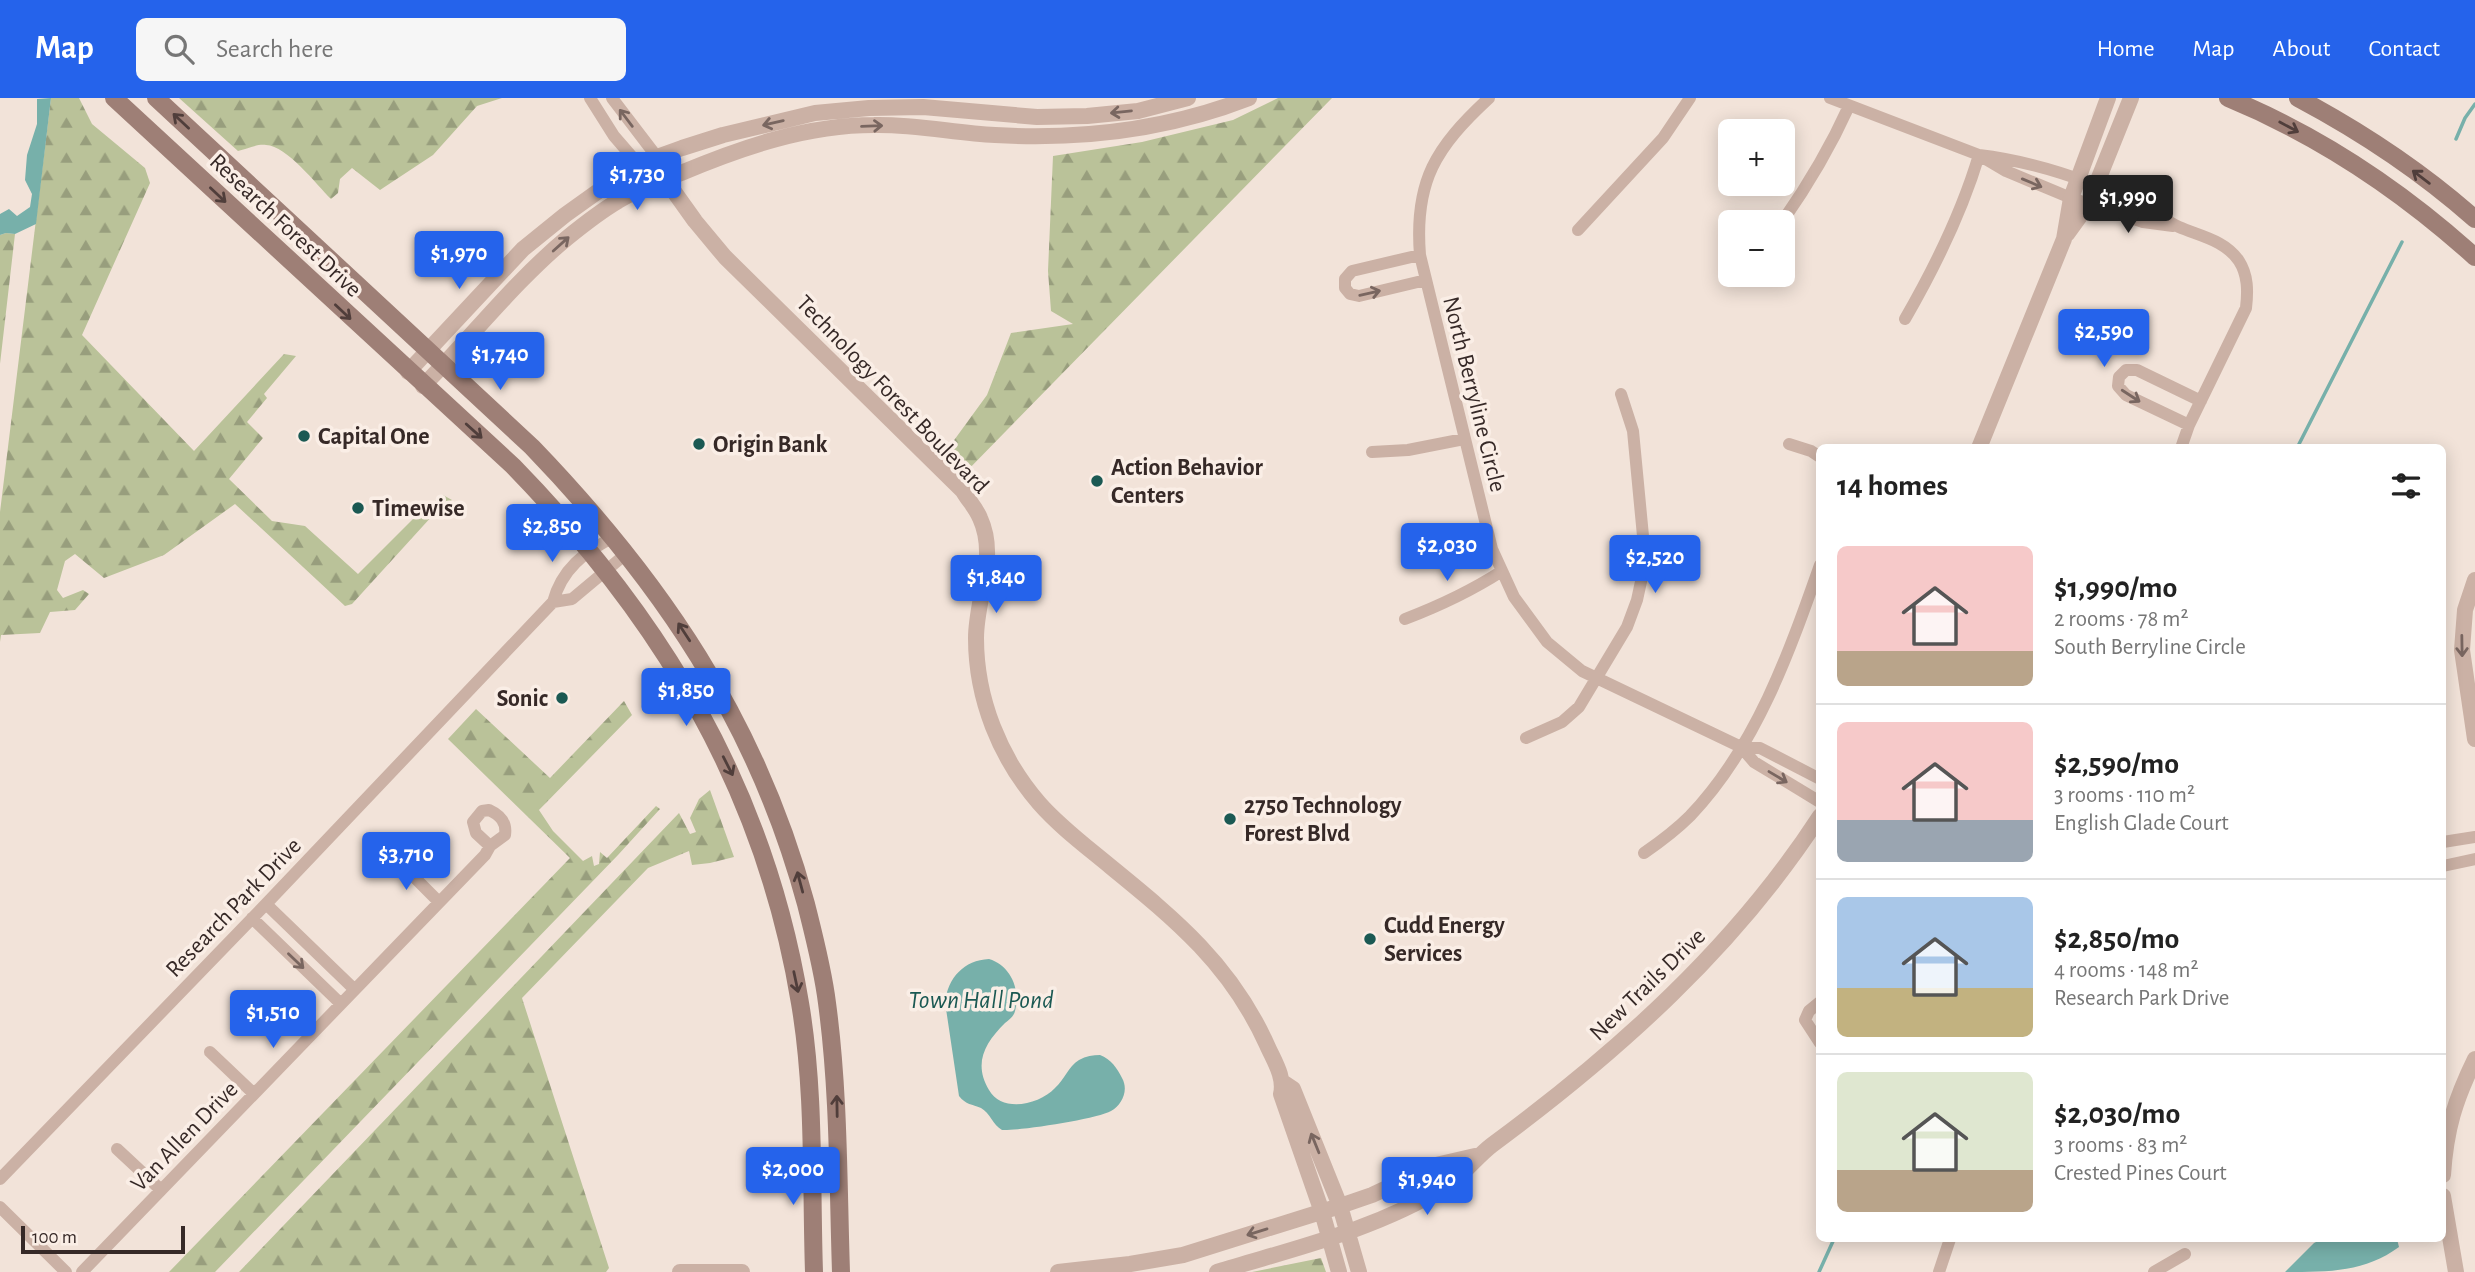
<!DOCTYPE html>
<html lang="en">
<head>
<meta charset="utf-8">
<style>
	body { margin:0; font-family:"Alegreya Sans",sans-serif; background:#f6f6f6; color:#222; height:100vh; display:flex; flex-direction:column; font-size:26px; white-space:nowrap }
	* { box-sizing:border-box; margin:0 }
	p { font-size:23px; color:#767676 }
	.icon { flex:none; width:38px; height:38px; fill:none; stroke:currentColor; stroke-width:2; stroke-linecap:round; stroke-linejoin:round }
	.map { position:relative; flex:1; overflow:hidden }
	.sheet { position:absolute; left:1816px; top:346px; width:630px; height:798px; display:flex; flex-direction:column; background:#fff; border-radius:10px; box-shadow:0 4px 18px #0003 }
	.sheet>* { flex:none }
	.tools { position:absolute; left:1718px; top:21px; display:grid; gap:14px }
	.tools a { display:grid; place-items:center; width:77px; height:77px; border-radius:10px; background:#fff; box-shadow:0 4px 18px #0003; font-size:35px }
	.scale { position:absolute; left:21px; bottom:18px; width:164px; box-sizing:border-box; padding-left:7px; border:4px solid #362927; border-top:0; font-size:19px; line-height:24px; white-space:nowrap; color:#362927; -webkit-text-stroke:5px #faeee6; paint-order:stroke }
	.price { position:absolute; translate:-50% -60px; padding:0 16px; border-radius:7px; background:#2563eb; color:#fff; font-size:23px; line-height:46px; filter:drop-shadow(0 2px 4px #0008) }
	.price::after { content:''; position:absolute; left:50%; top:42px; width:21px; height:16px; margin-left:-10px; background:inherit; clip-path:polygon(0 0,100% 0,50% 100%) }
	.price.current { background:#222; color:#fff }
	ul { padding:0; list-style:none }
	li { display:flex; align-items:center; gap:21px; height:175px; padding:0 21px }
	li+li { border-top:2px solid #e0e0e0 }
	li span { display:grid; place-items:center; flex:none; width:196px; height:140px; border-radius:10px; color:#555 }
	li>.icon { margin-inline-start:auto }
	span .icon { width:84px; height:84px; fill:#fffc; stroke-width:1 }
	li b { font-size:30px }
	h2 { display:flex; justify-content:space-between; align-items:center; height:84px; padding:0 21px; font-size:30px }
	header { display:flex; align-items:center; gap:42px; box-sizing:border-box; height:98px; padding:0 35px; background:#2563eb; color:#fff }
	header strong { font-size:33px }
	nav { display:flex; gap:38px; margin-inline-start:auto; font-size:24px }
	.search { width:490px; height:63px; background:#f6f6f6; display:flex; align-items:center; gap:18px; box-sizing:border-box; padding:0 24px; border-radius:10px; color:#767676; font-size:26px }
	.map>svg:first-child { display:block }
	.forest { fill:url(#forest-firs) }
	.water { fill:#77b0aa }
	.lines { fill:none; stroke-linecap:round; stroke-linejoin:round }
	.stream { stroke:#77b0aa; stroke-width:3.5 }
	.minor { stroke:#cbb1a5; stroke-width:12 }
	.tertiary { stroke:#cbb1a5; stroke-width:16 }
	.secondary { stroke:#9e7f76; stroke-width:18 }
	.oneway { stroke:#796660 }
	.oneway2 { stroke:#503e3b }
	.poi-dot { fill:#1b5953; stroke:#faeee6; stroke-width:2.5 }
	.labels { text-anchor:middle; stroke-width:7; stroke-linejoin:round; paint-order:stroke }
	.street-label { font-size:24px; fill:#362927; stroke:#faeee6 }
	.poi-label { font-size:24px; font-weight:bold; fill:#362927; stroke:#faeee6; text-anchor:start }
	.water-label { font-size:26px; font-style:italic; fill:#1b5953; stroke:#faeee6 }
</style>
</head>
<body>
<header>
<strong>Map</strong>
<div class="search"><svg class="icon" aria-label="search" viewBox="0 0 24 24"><circle cx="10" cy="10" r="6"/><path d="M15 15l6 6"/></svg>Search here</div>
<nav><a>Home</a><a>Map</a><a>About</a><a>Contact</a></nav>
</header>
<div class="map">
<svg width="2475" height="1174" viewBox="0 0 2475 1174">
	<defs>
		<pattern id="forest-firs" width="22" height="20" patternUnits="userSpaceOnUse" patternTransform="scale(1.75)"><rect width="22" height="20" fill="#bac299"/><path d="M5 1l3.5 6h-7zM16 11l3.5 6h-7z" fill="#989e7d"/></pattern>
	</defs>
	<rect width="100%" height="100%" fill="#f2e3d9"/>
	<path class="forest" d="M51,0h28l13,26 53,44 5,15 -68,152 112,116 90,-97 12,2 -32,38 3,4 -20,24 16,16 -34,41 43,42 33,5 53,48 62,-62 23,-17 9,5 -19,15 -81,89 -7,2 -110,-102 -71,51 -60,23 -29,-24 -10,7 -8,29 6,8 20,-8 6,4 -14,16 -25,2 -10,21 -39,2 -1,7v-130z
		M179,0h323l-25,8 -44,49 -53,35 -28,-22 -12,11 -2,14 -7,6c-15,-15 -44,-53 -65,-54 -10,-1 -19,4 -28,6z
		M1278,0h54l-370,378 -18,-22 43,-59 24,-62 62,-9 -22,-13 -3,-40 5,-115 89,-14 91,-22z
		M6,135l9,1 -15,130v-129z
		M624,603l8,14 -93,95 14,21 30,30 9,-5 2,10 5,-2 1,-12 7,6 49,-52 4,3 -42,46 -403,417h-46l401,-414 -122,-119 28,-30 74,69z
		M710,692l24,67 -24,6 -18,2 -3,-14 -41,17 -126,130 87,270 -3,4h-367l440,-459 11,21 6,-2 -6,-14 9,-19z
		M1321,1160l5,14h-74z"/>
	<path class="water" d="M51,0l-15,126 -21,10 -9,-1 -6,2v-21l9,-5 8,7 13,-9 2,-13 -7,-14 2,-25 10,-31v-25z
		M989,861c21,6 32,30 26,52 -1,5 -6,9 -10,12 -20,20 -32,40 -16,67 13,23 50,15 66,-2 10,-9 13,-21 24,-28 7,-4 14,-5 21,-5 11,4 17,13 22,23 7,12 0,27 -11,33 -14,8 -92,20 -109,19 -9,-5 -12,-17 -21,-22 -9,-4 -15,-3 -22,-12l-14,-94c3,-24 19,-42 44,-43z
		M2322,1141h75l2,8c-34,25 -69,25 -114,25l29,-29z"/>
	<g class="lines">
		<path class="stream" d="M2456,41l9,-21 10,-14
			M2297,350l105,-206
			M1819,1174l15,-33"/>
		<path class="minor" d="M590,0l24,38 26,30 25,13
			M612,0l45,59 8,22
			M1489,0c-53,49 -75,83 -69,157l72,294 22,48 33,45 35,29 159,76 19,1 60,31
			M1830,0l149,57 27,16 65,27 72,24 30,4
			M1979,57c58,7 115,27 168,53 11,6 21,14 32,19 21,9 46,13 60,34 9,14 9,30 7,47l-57,117 -8,23
			M1782,124c26,-37 48,-74 67,-116
			M1578,132l85,-92 27,-40
			M1420,157l-68,16 -7,8v9l5,6 9,2 67,-16
			M1741,180l3,-3
			M1905,221c30,-52 57,-107 74,-164
			M2189,327l-63,-30 -8,-9 1,-9 7,-7h11l64,31
			M1789,346l22,7 9,6
			M1372,354l36,-2 56,-11
			M553,504l19,-3 55,-46
			M1405,521c34,-13 66,-28 97,-48
			M1526,640l36,-16 17,-15 48,-80 10,-27 5,-23 1,-41 -10,-105 -12,-37
			M1741,649l13,15 66,40
			M2443,744l32,-5
			M1644,755c16,-11 32,-23 46,-37 66,-69 99,-163 130,-251
			M397,762l42,42
			M2443,768l32,-7
			M266,806l88,85
			M252,820l89,86
			M1820,904l-11,9 -4,9 15,23
			M210,954l44,42
			M117,1051l44,41
			M0,1081l266,-275 287,-302c9,-33 31,-50 61,-65
			M0,1109l66,65
			M82,1174l403,-417 5,-9 15,-11c2,-13 -5,-20 -16,-25l-7,1 -9,11 3,11 14,13
			M1939,1174l11,-33
			M2154,1174l31,-18"/>
		<path class="tertiary" d="M665,81l30,42 30,36 238,234c5,9 13,17 17,27 18,39 -4,80 -4,120 0,61 24,120 63,165 21,24 48,44 72,64 65,53 120,98 156,178 7,16 18,32 14,49l41,118 17,60
			M2067,136l21,-29 43,-107
			M408,274l115,-123 42,-34 49,-35 43,-23 25,-9 41,-13 92,-22 54,-5 54,-1 114,10 50,-1 51,-5 50,-13
			M423,288c48,-48 91,-104 144,-148 16,-13 34,-27 51,-37 19,-12 42,-20 63,-28 62,-26 126,-48 193,-48 41,-1 81,8 121,10 89,5 172,-5 254,-37
			M1979,350l85,-209 7,-41 37,-100
			M2475,482l-10,30 -3,40 13,89
			M1284,985l9,6 47,117 19,66
			M2443,1077c3,-46 12,-75 32,-116
			M2443,1098l13,76
			M680,1174h62
			M1058,1174l72,-8 53,-9 157,-49 32,-11 64,-30 39,-9
			M1217,1174c78,-24 158,-42 228,-85 17,-10 31,-30 47,-42 126,-93 243,-198 328,-329"/>
		<path class="secondary" d="M114,0l399,368c149,153 252,323 287,537 15,88 11,180 14,269
			M156,0l376,349c129,134 225,275 274,457 8,32 17,66 21,99 12,89 11,179 14,269
			M2228,0c90,37 174,93 247,159
			M2298,0c62,33 124,74 177,121"/>
	</g>
	<defs><path id="oneway-shaft" d="M-6 0H5M1.5-3L5.5 0L1.5 3" fill="none" stroke-width="1.6" stroke-linecap="round" stroke-linejoin="round" transform="scale(1.75)"/></defs>
	<g class="oneway">
		<use href="#oneway-shaft" transform="translate(1121 14) rotate(174)"/>
		<use href="#oneway-shaft" transform="translate(626 20) rotate(-127)"/>
		<use href="#oneway-shaft" transform="translate(773 25) rotate(167)"/>
		<use href="#oneway-shaft" transform="translate(872 28) rotate(-2)"/>
		<use href="#oneway-shaft" transform="translate(2032 85) rotate(23)"/>
		<use href="#oneway-shaft" transform="translate(561 146) rotate(-42)"/>
		<use href="#oneway-shaft" transform="translate(1370 195) rotate(-13)"/>
		<use href="#oneway-shaft" transform="translate(2131 298) rotate(33)"/>
		<use href="#oneway-shaft" transform="translate(2462 548) rotate(89)"/>
		<use href="#oneway-shaft" transform="translate(1778 679) rotate(31)"/>
		<use href="#oneway-shaft" transform="translate(296 863) rotate(44)"/>
		<use href="#oneway-shaft" transform="translate(1315 1045) rotate(-112)"/>
		<use href="#oneway-shaft" transform="translate(1257 1134) rotate(163)"/>
	</g>
	<g class="oneway2">
		<use href="#oneway-shaft" transform="translate(181 23) rotate(-137)"/>
		<use href="#oneway-shaft" transform="translate(2289 29) rotate(28)"/>
		<use href="#oneway-shaft" transform="translate(2421 79) rotate(-143)"/>
		<use href="#oneway-shaft" transform="translate(218 97) rotate(43)"/>
		<use href="#oneway-shaft" transform="translate(343 214) rotate(43)"/>
		<use href="#oneway-shaft" transform="translate(474 333) rotate(42)"/>
		<use href="#oneway-shaft" transform="translate(684 534) rotate(-123)"/>
		<use href="#oneway-shaft" transform="translate(728 668) rotate(63)"/>
		<use href="#oneway-shaft" transform="translate(800 784) rotate(-105)"/>
		<use href="#oneway-shaft" transform="translate(796 884) rotate(78)"/>
		<use href="#oneway-shaft" transform="translate(837 1008) rotate(-91)"/>
	</g>
	<g class="poi-dot">
		<circle cx="304" cy="338" r="7"/>
		<circle cx="699" cy="346" r="7"/>
		<circle cx="1097" cy="383" r="7"/>
		<circle cx="358" cy="410" r="7"/>
		<circle cx="562" cy="600" r="7"/>
		<circle cx="1230" cy="721" r="7"/>
		<circle cx="1370" cy="841" r="7"/>
	</g>
	<g class="labels">
		<g class="street-label">
			<text transform="translate(286 127) rotate(43)" y="8">Research Forest Drive</text>
			<text transform="translate(893 296) rotate(46)" y="8">Technology Forest Boulevard</text>
			<text transform="translate(1475 296) rotate(76)" y="8">North Berryline Circle</text>
			<text transform="translate(233 809) rotate(-46)" y="8">Research Park Drive</text>
			<text transform="translate(1647 886) rotate(-44)" y="8">New Trails Drive</text>
			<text transform="translate(184 1038) rotate(-46)" y="8">Van Allen Drive</text>
		</g>
		<g class="poi-label">
			<text x="318" y="346">Capital One</text>
			<text x="713" y="354">Origin Bank</text>
			<text x="1111" y="377">Action Behavior<tspan x="1111" dy="28">Centers</tspan></text>
			<text x="372" y="418">Timewise</text>
			<text x="548" y="608" text-anchor="end">Sonic</text>
			<text x="1244" y="715">2750 Technology<tspan x="1244" dy="28">Forest Blvd</tspan></text>
			<text x="1384" y="835">Cudd Energy<tspan x="1384" dy="28">Services</tspan></text>
		</g>
		<g class="water-label">
			<text x="981" y="910">Town Hall Pond</text>
		</g>
	</g>
</svg>
<div class="tools">
<a>+</a>
<a>−</a>
</div>
<div class="scale">100 m</div>
<b class="price" style="left:637px;top:114px">$1,730</b>
<b class="price current" style="left:2128px;top:137px">$1,990</b>
<b class="price" style="left:459px;top:193px">$1,970</b>
<b class="price" style="left:2104px;top:271px">$2,590</b>
<b class="price" style="left:500px;top:294px">$1,740</b>
<b class="price" style="left:552px;top:466px">$2,850</b>
<b class="price" style="left:1447px;top:485px">$2,030</b>
<b class="price" style="left:1655px;top:497px">$2,520</b>
<b class="price" style="left:996px;top:517px">$1,840</b>
<b class="price" style="left:686px;top:630px">$1,850</b>
<b class="price" style="left:406px;top:794px">$3,710</b>
<b class="price" style="left:273px;top:952px">$1,510</b>
<b class="price" style="left:793px;top:1109px">$2,000</b>
<b class="price" style="left:1427px;top:1119px">$1,940</b>
<section class="sheet">
<h2>14 homes<svg class="icon" aria-label="filters" viewBox="0 0 24 24"><path d="M4 7h16M4 17h16"/><circle cx="9" cy="7" r="2"/><circle cx="15" cy="17" r="2"/></svg></h2>
<ul>
<li><span style="background:linear-gradient(#f6c9c9 75%,#b9a48a 0)"><svg class="icon" aria-label="home" viewBox="0 0 24 24"><path d="M3 11l9-7 9 7M6 9v11h12V9"/></svg></span><div><b>$1,990/mo</b><p>2 rooms · 78 m²</p><p>South Berryline Circle</p></div></li>
<li><span style="background:linear-gradient(#f6c9c9 70%,#9aa5b1 0)"><svg class="icon" aria-label="home" viewBox="0 0 24 24"><path d="M3 11l9-7 9 7M6 9v11h12V9"/></svg></span><div><b>$2,590/mo</b><p>3 rooms · 110 m²</p><p>English Glade Court</p></div></li>
<li><span style="background:linear-gradient(#a9c7e8 65%,#c2b280 0)"><svg class="icon" aria-label="home" viewBox="0 0 24 24"><path d="M3 11l9-7 9 7M6 9v11h12V9"/></svg></span><div><b>$2,850/mo</b><p>4 rooms · 148 m²</p><p>Research Park Drive</p></div></li>
<li><span style="background:linear-gradient(#dfe7d0 70%,#b9a48a 0)"><svg class="icon" aria-label="home" viewBox="0 0 24 24"><path d="M3 11l9-7 9 7M6 9v11h12V9"/></svg></span><div><b>$2,030/mo</b><p>3 rooms · 83 m²</p><p>Crested Pines Court</p></div></li>
</ul>
</section>
</div>
</body>
</html>
